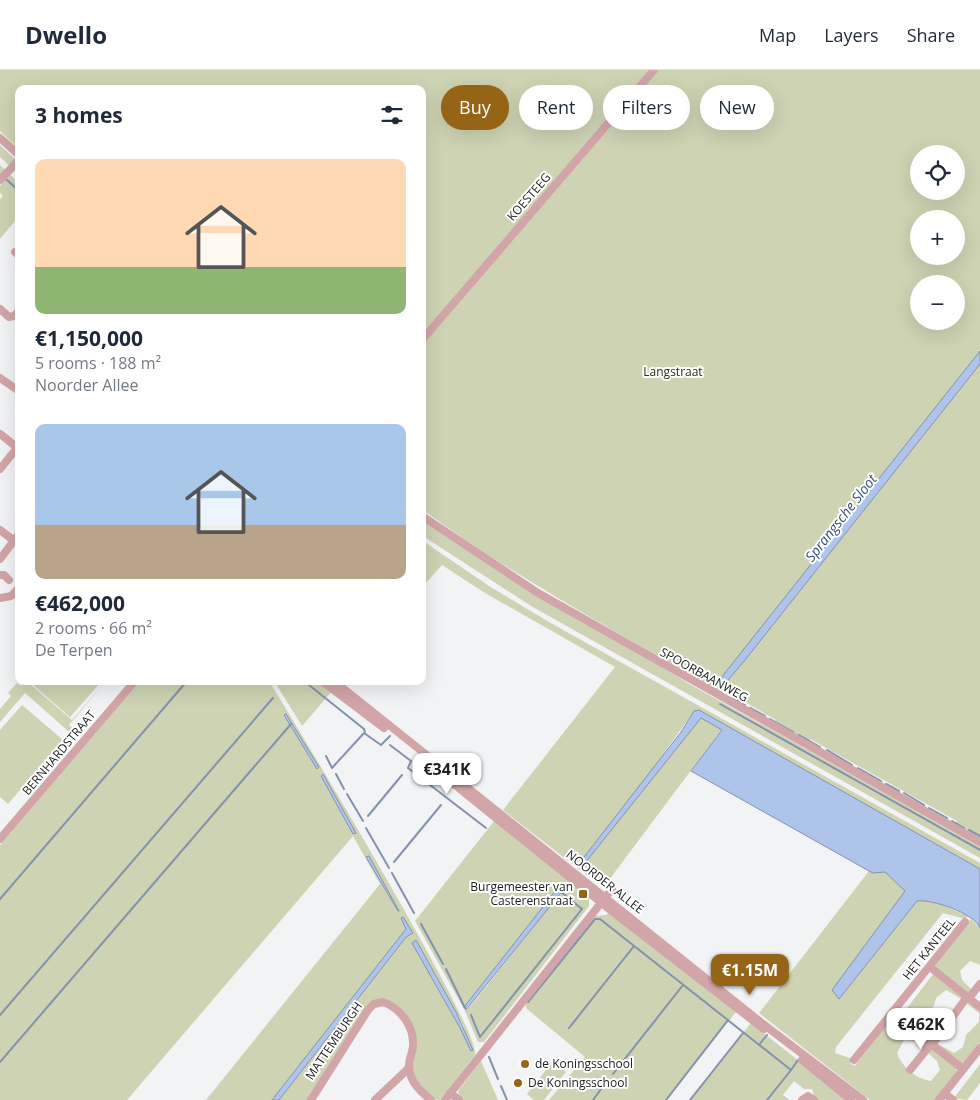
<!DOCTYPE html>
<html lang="en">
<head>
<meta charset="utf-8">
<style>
	body { margin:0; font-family:"Open Sans",sans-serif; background:#f2f2f3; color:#1f2937; height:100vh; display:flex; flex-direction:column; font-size:19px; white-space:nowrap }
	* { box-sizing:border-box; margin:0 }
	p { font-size:16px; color:#747a83 }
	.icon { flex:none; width:28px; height:28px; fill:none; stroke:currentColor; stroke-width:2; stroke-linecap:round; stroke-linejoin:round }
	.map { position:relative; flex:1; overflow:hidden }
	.sheet { position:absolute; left:15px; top:15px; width:411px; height:600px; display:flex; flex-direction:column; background:#fff; border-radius:10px; box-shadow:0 5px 20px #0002 }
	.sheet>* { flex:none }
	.top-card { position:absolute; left:441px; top:15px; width:464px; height:45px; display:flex; gap:10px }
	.buttons { position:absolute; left:910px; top:75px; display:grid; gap:10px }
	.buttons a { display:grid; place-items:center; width:55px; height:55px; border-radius:50%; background:#fff; box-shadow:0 5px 20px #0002; font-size:25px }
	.price { position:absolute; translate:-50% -42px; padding:0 11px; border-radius:10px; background:#fff; color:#222; font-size:16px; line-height:32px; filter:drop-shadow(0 1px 2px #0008) }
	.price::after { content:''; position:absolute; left:50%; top:30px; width:15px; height:11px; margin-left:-8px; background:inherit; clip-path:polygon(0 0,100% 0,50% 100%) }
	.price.current { background:#966417; color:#fff }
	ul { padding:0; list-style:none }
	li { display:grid; align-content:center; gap:10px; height:265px; padding:0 20px }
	li span { display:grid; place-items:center; height:155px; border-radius:10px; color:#555 }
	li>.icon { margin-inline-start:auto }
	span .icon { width:90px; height:90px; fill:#fffc; stroke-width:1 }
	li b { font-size:21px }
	h2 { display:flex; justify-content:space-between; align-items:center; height:60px; padding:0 20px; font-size:21px }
	.tag { padding:0 18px; border-radius:22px; background:#fff; box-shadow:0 5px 20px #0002; font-size:18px; line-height:45px }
	.tag.current { background:#966417; color:#fff }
	header { display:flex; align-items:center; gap:30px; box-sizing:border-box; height:70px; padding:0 25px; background:#fff; border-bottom:1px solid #e0e1e3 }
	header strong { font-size:24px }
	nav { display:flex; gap:28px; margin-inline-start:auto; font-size:18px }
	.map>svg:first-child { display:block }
	.green { fill:#ced3b3; fill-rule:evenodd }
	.water { fill:#afc4eb; stroke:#8392ad }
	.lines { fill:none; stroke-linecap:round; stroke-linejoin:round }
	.stream { stroke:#8392ad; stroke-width:2 }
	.minor { stroke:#d2a5a8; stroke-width:8 }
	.poi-dot { fill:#966417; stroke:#fff; stroke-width:2 }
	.labels { text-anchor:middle; stroke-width:4; stroke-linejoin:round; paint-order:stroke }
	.street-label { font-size:12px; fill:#1b1c1c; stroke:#fff }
	.park-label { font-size:12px; fill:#2b2f0c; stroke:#fff }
	.poi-label { font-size:12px; fill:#1b1c1c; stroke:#fff; text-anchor:start }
	.water-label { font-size:14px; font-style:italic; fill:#324c7e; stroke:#fff }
</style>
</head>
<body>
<header>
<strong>Dwello</strong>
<nav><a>Map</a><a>Layers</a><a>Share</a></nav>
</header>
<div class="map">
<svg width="980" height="1030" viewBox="0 0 980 1030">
	<rect width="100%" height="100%" fill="#f2f3f5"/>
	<path class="green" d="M0,0h980v765l-4,-2 -3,3 -19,-10 3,-5 -147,-82 -3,4 -34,-19 3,-4 -52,-30 -2,3c-101,-59 -205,-114 -299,-183l-1,-421h-403v60l-19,-18zM919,84h37v37h-37zM919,149h37v37h-37zM919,214h37v37h-37z
		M0,75l19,18v12l-19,-18z
		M0,95l19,18v33l-19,23v-40l3,-3 -3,-3v-7l3,-4 -3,-3z
		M423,448l268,167 289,160v13l-449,-252 -108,-70z
		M423,471l66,45 60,36 431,241v6l-273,-154 -13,-4 -109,152 113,-144h7l17,10 -116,155 -17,-7 -86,-67 112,-143 -130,-74 -43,-28 -19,21z
		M25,611h7l-2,3 42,36 34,-39 -37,44 11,9 -4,4 -51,-45 -25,29v-13l11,-13 -3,-3 9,-10 4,3z
		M38,611h64l-32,36 -36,-31z
		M140,611h129c26,42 213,351 206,374l-35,45c-13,0 -30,-22 -29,-36 1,-6 4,-13 5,-20l-24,-41 -24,2 -57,88 -2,7h-30l127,-163 5,-2 -8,-14 3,8 -134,171h-66l174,-216 -27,-48 -226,264h-127v-255zM416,870l47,85 8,26 -11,-23 -48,-85z
		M274,611h46l12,10 -30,35z
		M22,635l41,35 -55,64 -8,-7v-67z
		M495,750l94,76v10l-105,136h-6l-14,-33 -49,-88zM564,818l-86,109 -11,13h-3l16,-23z
		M869,801l4,2 12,-1 21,19 -73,99 6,9 78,-98c20,-2 33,8 51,15l-3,3 -22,-6 -107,134 -1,6 15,5 1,6 4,2 36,-47 6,1 30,25 -2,4 -10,-8 -11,-1 -7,13c5,14 19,26 34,28l9,-11 -3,-9 -9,-8 4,-4 24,18 1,6 -22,27h-65l-111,-87z
		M610,842l126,100 -69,88h-118l36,-43 -59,-49v-6l68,-86 12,-1z
		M971,849l9,9v37l-10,-4 -10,10 2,9 10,10 -3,4 -32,-25 -2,-4z
		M934,903l30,24 -1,3 -17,-10 -10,8 -2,8 -12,15 2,10 10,9 -2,1 -32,-24z
		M969,932l11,8v34l-16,19h-6l-20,-19 16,9 9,-6 3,-12 13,-13v-9l-13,-10z
		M751,953l97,77h-30l-4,-3 -2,-8h-8l-10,-8 -11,14 7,5h-99z
		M481,991l17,39h-34l-5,-4 -1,-5z
		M553,991l13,11 -22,28h-10l-7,-6z
		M980,994v19l-13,17 -13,-2z"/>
	<path class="water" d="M980,281v13l-235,296 -26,31 -6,-3z
		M699,640l281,159v59c-6,-15 -48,-29 -63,-27l-78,98 -7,-9 73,-99 -20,-19 -12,1 -4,-2 -178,-100 31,-41 -21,-12 -116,145 -4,-2 100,-129 13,-21z
		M286,644l33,53 -2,2 -33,-54z
		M323,704l33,59 -3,1 -32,-58z
		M369,786l30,55h-1l-32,-54z
		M560,815l4,4 -98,121 -1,-4z
		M403,847l10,16 -7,4 -127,163h-7l134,-171 -5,-11z
		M416,870l40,72 17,38 -2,1 -11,-23 -48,-85z"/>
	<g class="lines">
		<path class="stream" d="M7,110l12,11
			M304,611l60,48 1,4
			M733,628l12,7
			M720,634l260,146
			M750,638l15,8
			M770,649l23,13
			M799,665l21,12
			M390,675l21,16 -3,7 78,60
			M827,680l25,15
			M326,686l6,12 32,-35 17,12 9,-9
			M858,698l23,13
			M336,704l8,15
			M886,714l13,7
			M904,723l20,12
			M347,724l16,27
			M929,738l18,10
			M368,746l34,-41
			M952,751l12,7
			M366,758l23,40
			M969,760l11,6
			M394,792l47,-57
			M392,803l22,40
			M0,829l187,-218
			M421,854l22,40
			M446,899l19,39
			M528,932l67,-83h5l191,151 -24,30
			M0,945l273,-317
			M471,945l9,22 102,-128 -21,-17
			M569,958l65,-82
			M759,975l8,-10
			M489,987l9,22
			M0,992l291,-338
			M791,1000l7,-10
			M613,1004l70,-89
			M501,1016l6,14
			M593,1030l14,-19
			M666,1030l62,-80
			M690,1030l53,-67"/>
		<path class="minor" d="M0,68l19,17
			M0,110l19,-20
			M15,182l4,4
			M0,239l9,8 5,-1 5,-5
			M422,270l232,-270
			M0,308l19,13
			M0,364l19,15
			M0,399l17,-21
			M422,446l116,77 442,249
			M0,460l13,10
			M0,489l19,-25
			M0,505h4l5,5
			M0,528l11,-2 8,-8
			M322,611l62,47
			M334,611l429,343 100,76
			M424,690l185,149 155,120
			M0,769l135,-158
			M930,897l50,40
			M969,928l11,-14
			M892,943l71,56
			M932,975l35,-48
			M802,990l49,40
			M854,990l111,-138
			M910,1000l21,-26
			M450,1023l9,7
			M944,1023l9,7
			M311,1030l57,-90 6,-6 9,-2c17,6 31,24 30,43 0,8 -5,15 -4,23 1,14 12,24 22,32
			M375,1030l34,-32
			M445,1030l167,-211
			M802,1030l6,-4 6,4
			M939,1030l41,-52"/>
	</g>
	<g class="poi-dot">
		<rect x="578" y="819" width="10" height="10" rx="2.5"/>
		<circle cx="525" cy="994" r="5"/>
		<circle cx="518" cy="1013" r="5"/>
	</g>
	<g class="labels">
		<g class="street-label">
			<text transform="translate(529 127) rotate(-49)" y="4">KOESTEEG</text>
			<text transform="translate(704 605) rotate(29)" y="4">SPOORBAANWEG</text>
			<text transform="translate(59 683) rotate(-50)" y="4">BERNHARDSTRAAT</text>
			<text transform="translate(605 812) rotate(38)" y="4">NOORDER ALLEE</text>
			<text transform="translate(929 879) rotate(-51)" y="4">HET KANTEEL</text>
			<text transform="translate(334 971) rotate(-56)" y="4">MATTEMBURGH</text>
		</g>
		<g class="park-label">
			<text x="673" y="306">Langstraat</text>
		</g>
		<g class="poi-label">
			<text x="573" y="821" text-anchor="end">Burgemeester van<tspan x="573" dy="14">Casterenstraat</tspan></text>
			<text x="535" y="998">de Koningsschool</text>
			<text x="528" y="1017">De Koningsschool</text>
		</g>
		<g class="water-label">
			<text transform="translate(841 448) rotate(-52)" y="5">Sprangsche Sloot</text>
		</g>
	</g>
</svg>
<div class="buttons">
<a><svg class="icon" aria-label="locate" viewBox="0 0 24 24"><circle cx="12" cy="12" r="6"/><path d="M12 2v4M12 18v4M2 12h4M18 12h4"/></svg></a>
<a>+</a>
<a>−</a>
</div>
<b class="price" style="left:447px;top:725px">€341K</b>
<b class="price current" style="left:750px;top:926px">€1.15M</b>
<b class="price" style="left:921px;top:980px">€462K</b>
<div class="top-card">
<a class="tag current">Buy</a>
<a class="tag">Rent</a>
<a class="tag">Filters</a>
<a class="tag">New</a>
</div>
<section class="sheet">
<h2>3 homes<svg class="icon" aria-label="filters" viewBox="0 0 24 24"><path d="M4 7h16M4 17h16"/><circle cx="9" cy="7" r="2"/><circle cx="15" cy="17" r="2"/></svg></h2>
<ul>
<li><span style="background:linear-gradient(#ffd9b3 70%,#8fb573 0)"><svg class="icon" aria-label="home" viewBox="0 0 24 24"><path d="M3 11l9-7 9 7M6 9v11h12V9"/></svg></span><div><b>€1,150,000</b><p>5 rooms · 188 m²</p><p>Noorder Allee</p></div></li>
<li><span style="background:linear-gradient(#a9c7e8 65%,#b9a48a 0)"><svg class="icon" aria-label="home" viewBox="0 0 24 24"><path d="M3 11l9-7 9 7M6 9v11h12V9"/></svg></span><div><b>€462,000</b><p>2 rooms · 66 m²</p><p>De Terpen</p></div></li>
</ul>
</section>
</div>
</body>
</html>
